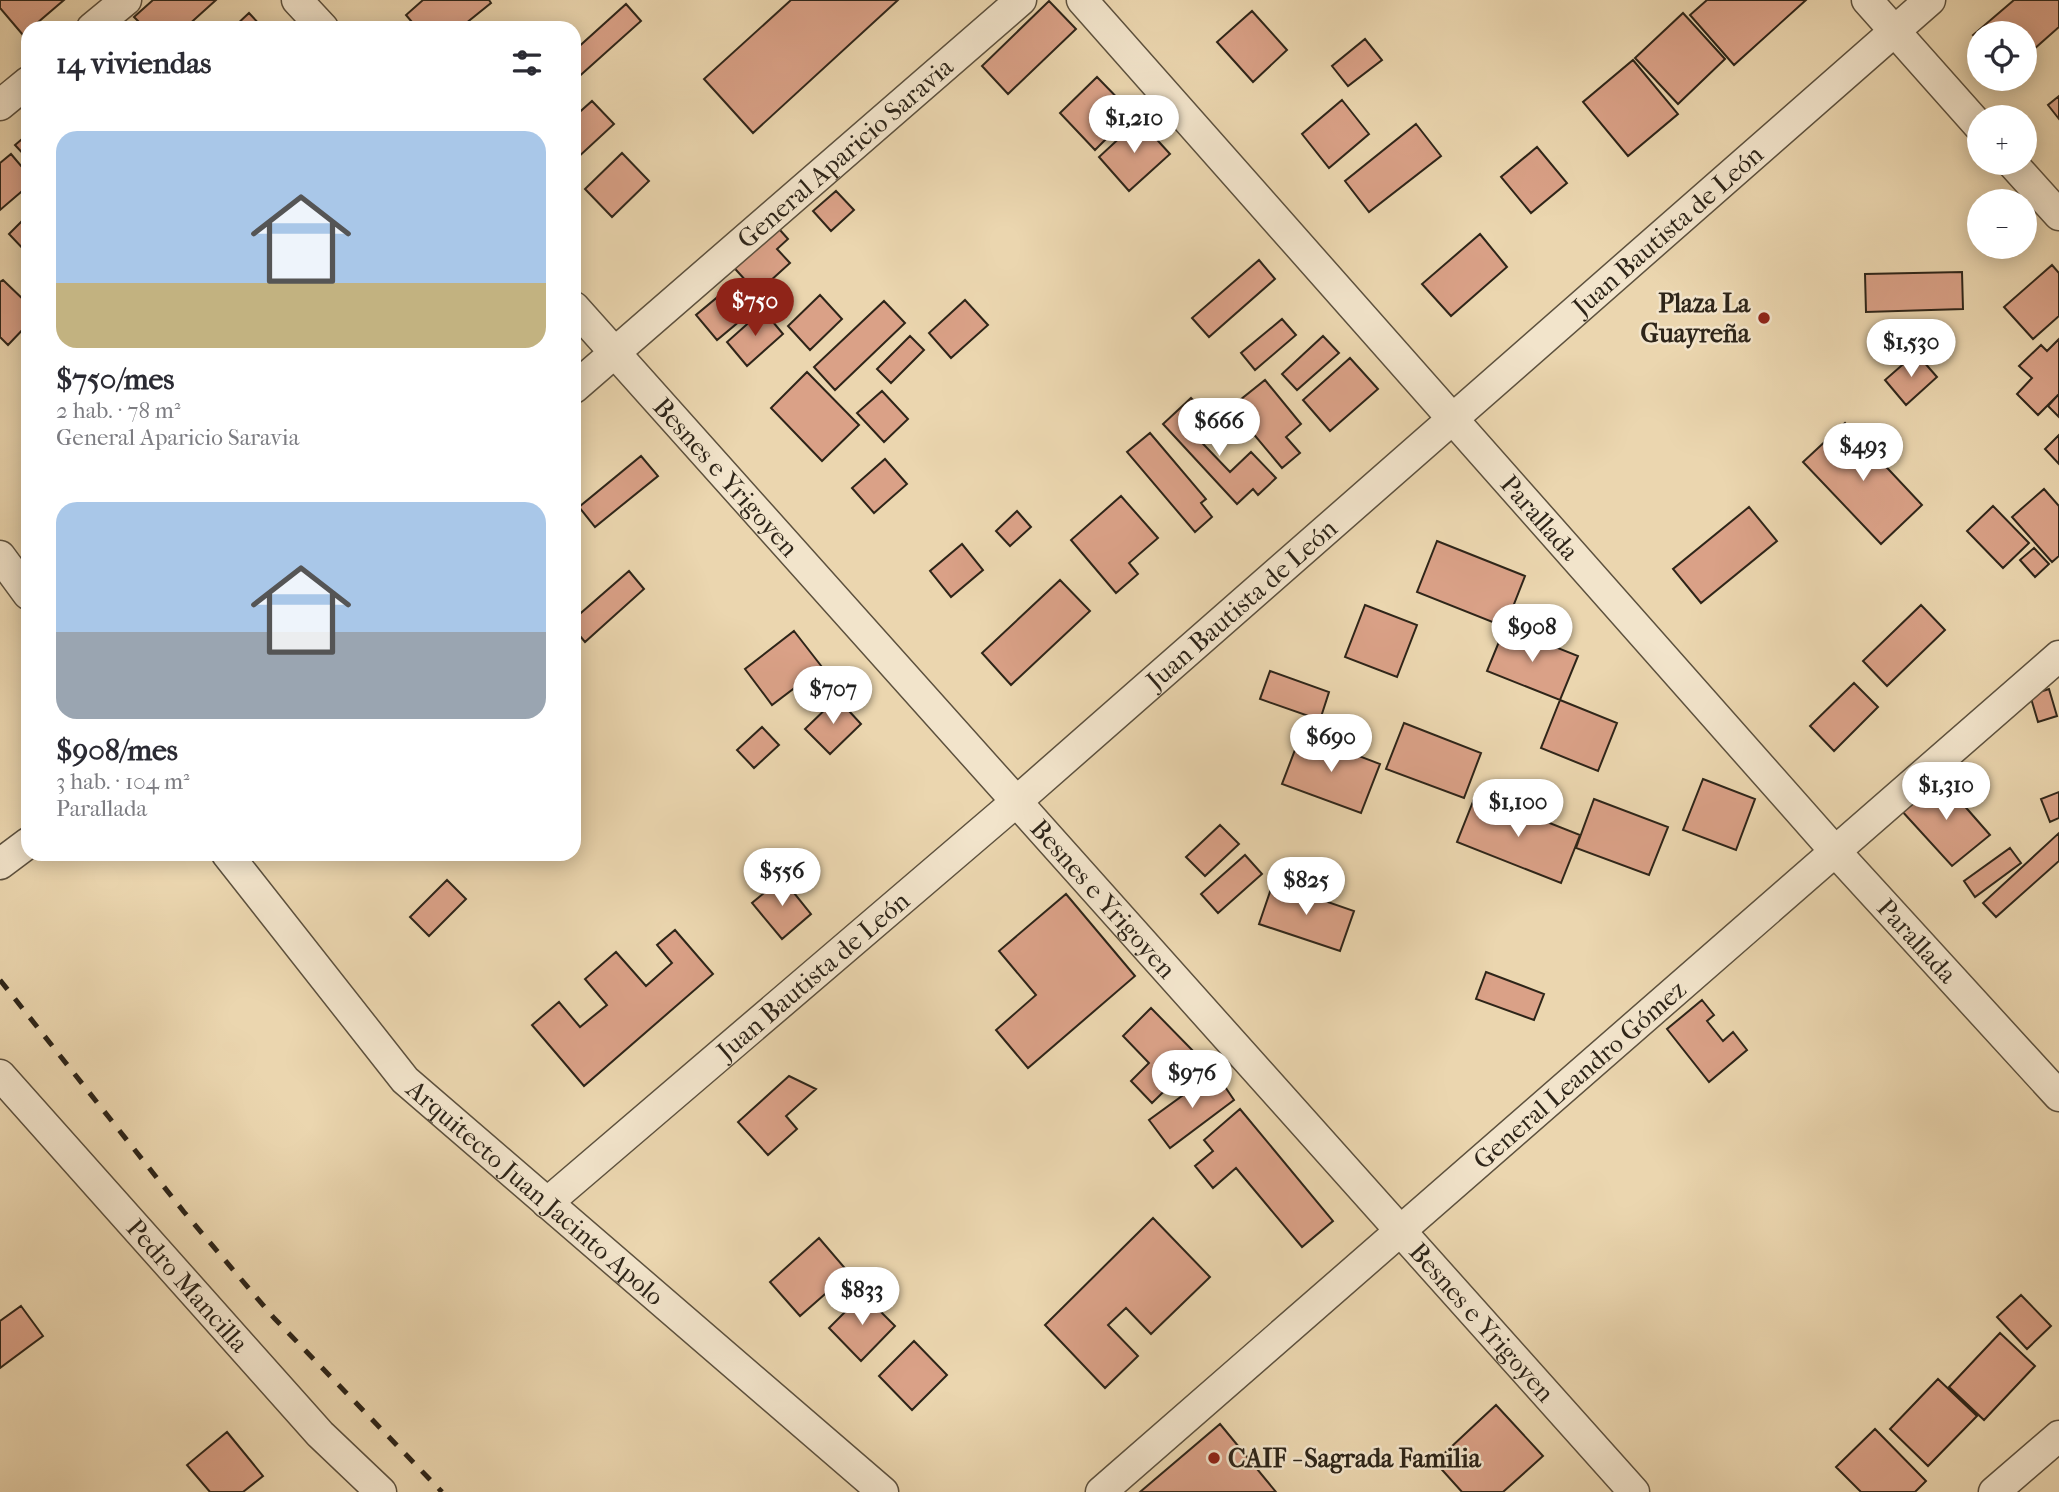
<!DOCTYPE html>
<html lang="es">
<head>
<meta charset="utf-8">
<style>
	body { margin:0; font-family:"IM FELL French Canon",serif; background:#f7f7f7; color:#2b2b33; height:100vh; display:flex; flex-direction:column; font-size:26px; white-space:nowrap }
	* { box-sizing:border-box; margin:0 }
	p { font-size:23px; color:#7c7c81 }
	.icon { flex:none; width:38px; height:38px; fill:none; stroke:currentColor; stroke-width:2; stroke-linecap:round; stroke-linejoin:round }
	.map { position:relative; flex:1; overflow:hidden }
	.details { position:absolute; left:21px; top:21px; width:560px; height:840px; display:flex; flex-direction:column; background:#fff; border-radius:21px; box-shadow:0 4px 18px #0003 }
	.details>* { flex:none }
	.tools { position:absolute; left:1967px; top:21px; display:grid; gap:14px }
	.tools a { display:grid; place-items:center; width:70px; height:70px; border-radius:50%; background:#fff; box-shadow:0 4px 18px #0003; font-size:35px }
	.price { position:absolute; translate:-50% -60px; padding:0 16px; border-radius:24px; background:#fff; color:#222; font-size:23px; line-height:46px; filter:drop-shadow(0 2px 4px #0008) }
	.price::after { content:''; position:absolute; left:50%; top:42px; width:21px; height:16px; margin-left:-10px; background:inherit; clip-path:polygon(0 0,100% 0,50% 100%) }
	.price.active { background:#8f2418; color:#fff }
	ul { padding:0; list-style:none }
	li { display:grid; align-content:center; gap:14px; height:371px; padding:0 35px }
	li span { display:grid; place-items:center; height:217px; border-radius:21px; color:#555 }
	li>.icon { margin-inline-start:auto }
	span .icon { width:126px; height:126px; fill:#fffc; stroke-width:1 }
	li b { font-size:30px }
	h2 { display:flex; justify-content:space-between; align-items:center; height:84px; padding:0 35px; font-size:30px }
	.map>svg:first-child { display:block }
	.building { fill:#daa187; stroke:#2e2519; stroke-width:2 }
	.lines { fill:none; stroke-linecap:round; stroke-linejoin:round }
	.street-casing { stroke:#5d513e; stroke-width:33 }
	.street { stroke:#f2e4cb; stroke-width:30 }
	.rail { stroke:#2e2519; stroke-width:5; stroke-dasharray:12 12; stroke-linecap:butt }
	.poi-dot { fill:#8f2418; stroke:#f2e4cb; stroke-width:2.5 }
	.labels { text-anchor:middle; stroke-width:5; stroke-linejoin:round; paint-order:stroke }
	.street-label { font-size:26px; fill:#2e2519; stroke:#f2e4cb }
	.poi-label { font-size:26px; font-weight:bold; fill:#2e2519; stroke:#f2e4cb; text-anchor:end }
</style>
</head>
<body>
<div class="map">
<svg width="2059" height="1492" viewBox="0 0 2059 1492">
	<rect width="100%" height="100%" fill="#ebd6af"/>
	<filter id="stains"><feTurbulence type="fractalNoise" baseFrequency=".00286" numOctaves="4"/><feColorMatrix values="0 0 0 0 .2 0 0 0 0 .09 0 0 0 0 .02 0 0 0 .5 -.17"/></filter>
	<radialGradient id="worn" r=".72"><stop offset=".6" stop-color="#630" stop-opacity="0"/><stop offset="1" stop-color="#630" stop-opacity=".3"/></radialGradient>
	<path class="building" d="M0,0h64l-41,35 -23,-27z
		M153,0h63l-31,28h-40l-11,-11z
		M423,0h66l2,3 -31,25h-43l-11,-13z
		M791,0h107l-145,133 -49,-54z
		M1707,0h99l-72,65 -44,-50z
		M2014,0h45v27l-34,30v-24h-46v9l-6,-7z
		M1049,1l27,28 -68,65 -26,-28z
		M626,4l15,17 -67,60v-30z
		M1252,11l35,39 -34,32 -36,-40z
		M249,13l14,15h-30z
		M1683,13l42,46 -47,45 -43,-46z
		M1365,39l17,21 -34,26 -16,-20z
		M1633,60l45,54 -50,42 -45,-54z
		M1097,77l35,36 -37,37 -35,-37z
		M2059,96v23l-11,-14z
		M1342,100l27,34 -40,34 -27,-34z
		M592,101l22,23 -40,37v-44z
		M1139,120l31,34 -41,37 -30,-34z
		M1416,124l25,32 -72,56 -24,-31z
		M28,134v25l-13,-14z
		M1537,147l30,36 -36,30 -30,-36z
		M622,153l27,28 -37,36 -27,-28z
		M11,154l17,20v12l-28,24v-47z
		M836,191l18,19 -23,21 -18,-20z
		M28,215v39l-19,-20z
		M772,221l16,18 -11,10 13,14 -33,30 -29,-32z
		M1480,234l27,33 -56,49 -29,-32z
		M1259,260l16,19 -66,58 -17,-19z
		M2052,265l7,8v43l-26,23 -29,-32z
		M1962,272l1,37 -97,3 -1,-38z
		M3,280l25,24v20l-20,21 -8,-8v-55z
		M732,285l21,25 -36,30 -21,-25z
		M820,295l22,24 -32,31 -22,-24z
		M965,300l23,25 -37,33 -22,-25z
		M884,301l21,22 -70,67 -21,-23z
		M763,310l20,24 -36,32 -20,-24z
		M1282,319l14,16 -41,35 -14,-17z
		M910,336l14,14 -33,33 -14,-14z
		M1323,336l16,17 -42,37 -15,-16z
		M2059,339v55l-21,21 -21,-21 15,-16 -13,-12 22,-21 6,6z
		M1916,353l21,24 -31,28 -21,-25z
		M1350,358l28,31 -48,42 -27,-31z
		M807,372l52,53 -37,36 -51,-53z
		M1265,380l36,44 -15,13 14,16 -18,15 -41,-49 8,-7 -9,-12z
		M882,391l26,28 -24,23 -27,-29z
		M2059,394v23l-11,-11z
		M1191,398l12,12 -17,16 44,46 21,-20 25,26 -18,17 -5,-6 -16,15 -74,-80z
		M1845,423l77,82 -41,39 -78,-82z
		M1150,433l56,66 -5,4 11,14 -17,15 -68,-80z
		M2059,435v29l-14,-15z
		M641,456l17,20 -63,51 -16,-20z
		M885,459l22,25 -33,29 -22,-25z
		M2044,489l15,17v50l-7,6 -40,-45z
		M1121,496l37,42 -29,25 9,11 -22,19 -45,-53z
		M1993,506l36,37 -26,25 -36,-37z
		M1749,507l28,34 -76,62 -28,-34z
		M1017,511l14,16 -21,19 -14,-15z
		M1437,541l88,35 -20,51 -88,-35z
		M962,544l21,26 -32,27 -21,-26z
		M2034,548l15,16 -14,13 -15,-17z
		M629,571l15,18 -59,53 -11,-13v-10z
		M1060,580l30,31 -79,74 -29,-32z
		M1365,605l52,20 -20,52 -52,-20z
		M1921,605l24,25 -58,56 -24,-25z
		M1505,627l73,29 -18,44 -73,-29z
		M794,631l28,36 -50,38 -27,-36z
		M1270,671l59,21 -9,28 -60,-21z
		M1854,683l24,24 -44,44 -24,-25z
		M2049,689l8,27 -19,6 -8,-27z
		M837,698l24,26 -31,30 -25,-25z
		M1560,700l57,23 -19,48 -57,-23z
		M1404,723l77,30 -17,45 -78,-29z
		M762,727l17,18 -25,23 -17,-18z
		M1301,734l79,30 -19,49 -79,-29z
		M1940,778l50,57 -38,31 -51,-56z
		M1703,779l52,20 -19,51 -53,-20z
		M2059,792v26l-9,4 -9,-23z
		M1476,794l104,41 -19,48 -104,-41z
		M1594,799l74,28 -19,48 -73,-27z
		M1220,825l19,19 -34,32 -19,-19z
		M2059,833v28l-63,56 -13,-14z
		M2010,848l11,15 -46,34 -11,-16z
		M1245,855l17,19 -44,39 -17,-19z
		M782,878l29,36 -29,25 -30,-36z
		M447,880l19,19 -37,37 -19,-19z
		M1273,883l81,28 -14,40 -81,-27z
		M1066,894l69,82 -107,92 -32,-38 40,-35 -37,-44z
		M675,930l38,44 -129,112 -52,-61 27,-23 21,25 27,-22 -22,-26 31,-27 30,34 26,-23 -15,-18z
		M1486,972l58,22 -10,26 -58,-21z
		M1702,1000l12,15 -7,6 16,20 10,-9 14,18 -38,32 -42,-53z
		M1151,1008l48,49 -47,46 -21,-22 18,-18 -26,-27z
		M1215,1072l19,28 -64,48 -21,-28z
		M789,1076l27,13 -30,27 11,13 -29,26 -30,-33z
		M1240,1109l93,112 -31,26 -66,-79 -23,20 -18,-22 18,-15 -9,-11z
		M1153,1218l57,59 -59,57 -25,-26 -18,17 30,31 -33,32 -60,-63z
		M819,1238l30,35 -49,43 -30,-34z
		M863,1294l32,32 -34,35 -32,-33z
		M2021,1295l30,31 -24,23 -30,-32z
		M21,1306l22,30 -43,32v-47z
		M2000,1333l35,33 -51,54 -35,-33z
		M914,1341l33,34 -35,35 -33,-34z
		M1938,1379l39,37 -49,50 -38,-37z
		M1496,1405l47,51 -40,36h-41l-27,-30z
		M1220,1424l56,68h-136z
		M1875,1429l51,52 -11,11h-54l-25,-25z
		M227,1432l36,44 -20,16h-33l-23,-27z"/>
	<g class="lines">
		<defs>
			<g id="street">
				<path d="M297,0l26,28"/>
				<path id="s1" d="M1082,0l752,850 225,246"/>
				<path d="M1867,0l112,126"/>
				<path d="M92,28l34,-28"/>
				<path d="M0,105l28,-23"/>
				<path d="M2012,163l47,52"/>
				<path id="s2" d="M574,307l1060,1185"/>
				<path id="s3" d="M574,388l447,-388"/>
				<path d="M0,556l28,38"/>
				<path id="s4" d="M227,854l178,226 478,412"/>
				<path d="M0,864l28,-21"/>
				<path id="s5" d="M0,1075l320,359 61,58"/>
				<path id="s6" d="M547,1203l470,-402 913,-801"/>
				<path id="s7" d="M1101,1492l958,-836"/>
				<path d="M1994,1492l65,-56"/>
			</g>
		</defs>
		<use href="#street" class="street-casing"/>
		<use href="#street" class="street"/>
		<path class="rail" d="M0,980l184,232 90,106 168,174"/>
	</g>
	<g class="poi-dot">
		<circle cx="1764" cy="318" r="7"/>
		<circle cx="1214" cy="1458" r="7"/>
	</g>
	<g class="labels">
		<g class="street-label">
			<text dy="9" stroke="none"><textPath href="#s3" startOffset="359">General Aparicio Saravia</textPath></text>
			<text dy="9" stroke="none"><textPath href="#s6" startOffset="1484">Juan Bautista de León</textPath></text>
			<text dy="9" stroke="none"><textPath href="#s2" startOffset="228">Besnes e Yrigoyen</textPath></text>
			<text dy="9" stroke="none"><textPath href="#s1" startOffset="691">Parallada</textPath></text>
			<text dy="9" stroke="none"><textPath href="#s6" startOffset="917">Juan Bautista de León</textPath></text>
			<text dy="9" stroke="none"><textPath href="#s2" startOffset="794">Besnes e Yrigoyen</textPath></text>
			<text dy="9" stroke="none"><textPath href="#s1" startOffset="1258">Parallada</textPath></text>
			<text dy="9" stroke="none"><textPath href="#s6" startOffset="350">Juan Bautista de León</textPath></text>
			<text dy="9" stroke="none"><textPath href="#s7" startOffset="635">General Leandro Gómez</textPath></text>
			<text dy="9" stroke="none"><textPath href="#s4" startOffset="460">Arquitecto Juan Jacinto Apolo</textPath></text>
			<text dy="9" stroke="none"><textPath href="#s5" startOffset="282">Pedro Mancilla</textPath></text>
			<text dy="9" stroke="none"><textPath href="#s2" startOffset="1362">Besnes e Yrigoyen</textPath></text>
		</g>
		<g class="poi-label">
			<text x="1750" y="312">Plaza La<tspan x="1750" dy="30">Guayreña</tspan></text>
			<text x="1228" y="1467" text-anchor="start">CAIF - Sagrada Familia</text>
		</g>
	</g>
	<rect width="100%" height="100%" filter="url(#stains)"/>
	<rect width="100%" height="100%" fill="url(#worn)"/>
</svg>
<div class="tools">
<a><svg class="icon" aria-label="locate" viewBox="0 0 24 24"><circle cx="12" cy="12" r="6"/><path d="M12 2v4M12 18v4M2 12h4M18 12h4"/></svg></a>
<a>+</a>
<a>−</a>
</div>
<b class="price" style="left:1134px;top:155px">$1,210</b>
<b class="price active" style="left:755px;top:338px">$750</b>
<b class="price" style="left:1911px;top:379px">$1,530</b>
<b class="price" style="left:1219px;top:458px">$666</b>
<b class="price" style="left:1863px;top:483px">$493</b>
<b class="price" style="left:1532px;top:664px">$908</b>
<b class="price" style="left:833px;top:726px">$707</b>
<b class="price" style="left:1331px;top:774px">$690</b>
<b class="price" style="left:1946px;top:822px">$1,310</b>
<b class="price" style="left:1518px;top:839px">$1,100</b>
<b class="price" style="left:782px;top:908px">$556</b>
<b class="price" style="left:1306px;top:917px">$825</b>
<b class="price" style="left:1192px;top:1110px">$976</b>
<b class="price" style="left:862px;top:1327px">$833</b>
<section class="details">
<h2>14 viviendas<svg class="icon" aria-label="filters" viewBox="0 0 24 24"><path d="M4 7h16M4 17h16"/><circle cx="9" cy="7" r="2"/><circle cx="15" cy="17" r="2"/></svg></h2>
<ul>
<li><span style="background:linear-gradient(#a9c7e8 70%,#c2b280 0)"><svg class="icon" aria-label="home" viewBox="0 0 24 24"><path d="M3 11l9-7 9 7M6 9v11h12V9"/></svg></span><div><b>$750/mes</b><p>2 hab. · 78 m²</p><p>General Aparicio Saravia</p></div></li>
<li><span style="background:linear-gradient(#a9c7e8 60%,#9aa5b1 0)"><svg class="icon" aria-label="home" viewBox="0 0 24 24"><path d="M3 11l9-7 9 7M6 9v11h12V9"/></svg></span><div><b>$908/mes</b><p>3 hab. · 104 m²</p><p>Parallada</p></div></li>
</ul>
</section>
</div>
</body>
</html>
